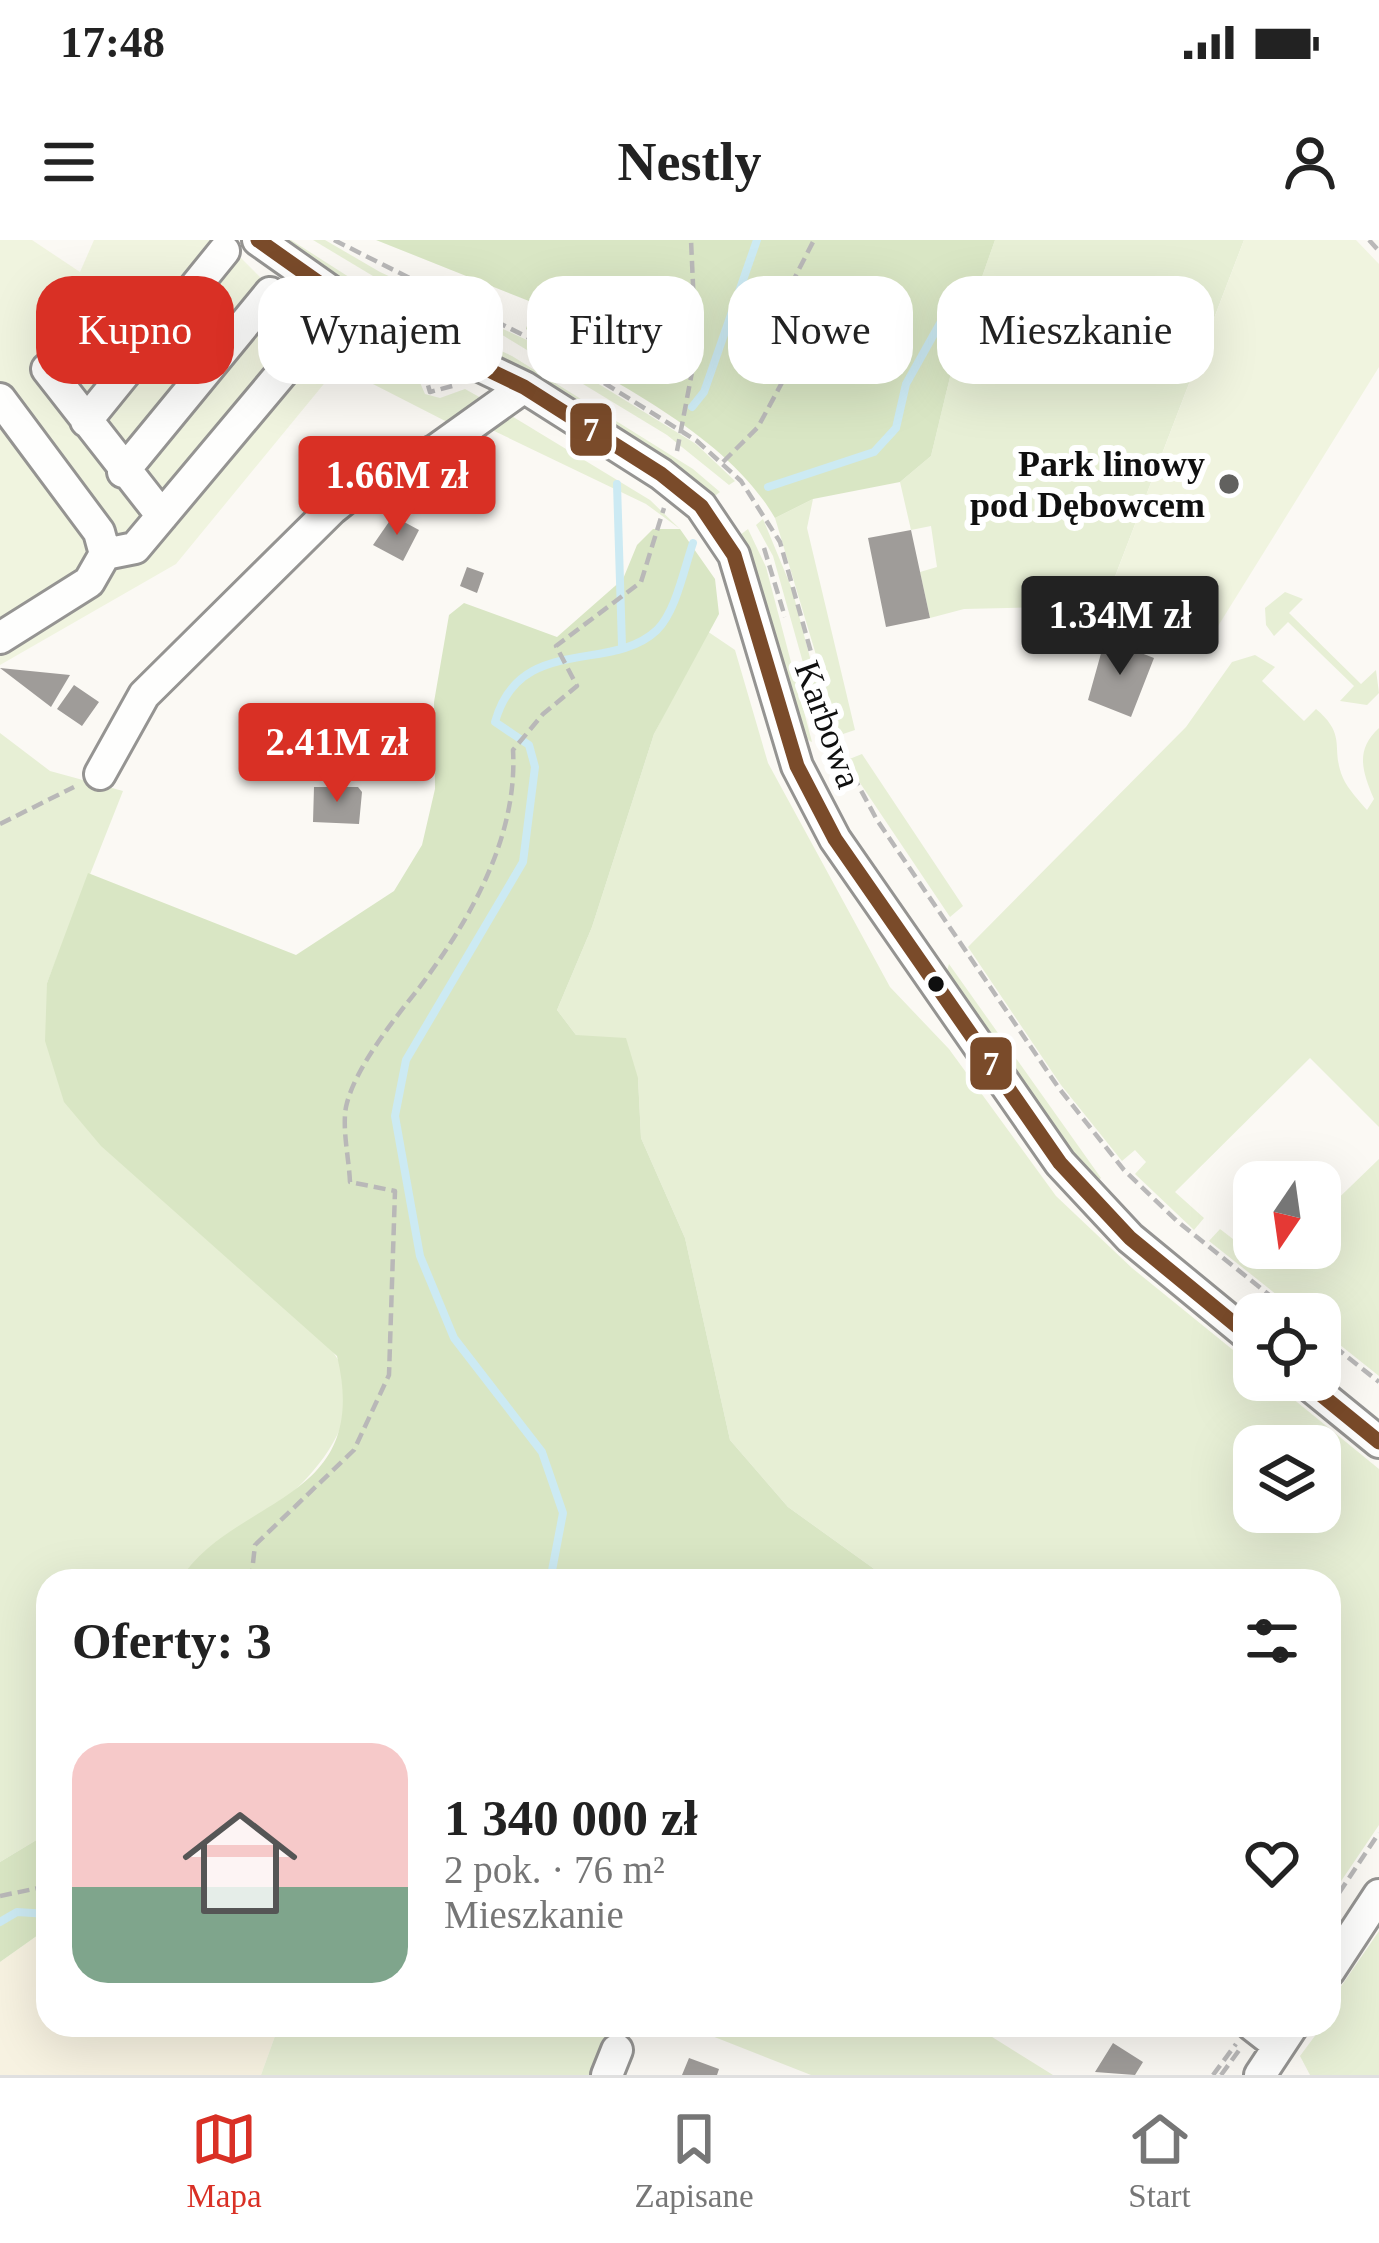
<!DOCTYPE html>
<html lang="pl">
<head>
<meta charset="utf-8">
<style>
	body { margin:0; font-family:Georgia,serif; background:#f6f6f6; color:#222; height:100vh; display:flex; flex-direction:column; font-size:45px; white-space:nowrap }
	* { box-sizing:border-box; margin:0 }
	p { font-size:39px; color:#767676 }
	.icon { flex:none; width:66px; height:66px; fill:none; stroke:currentColor; stroke-width:2; stroke-linecap:round; stroke-linejoin:round }
	.map { position:relative; flex:1; overflow:hidden }
	.drawer { position:absolute; left:36px; top:1329px; width:1305px; height:468px; display:flex; flex-direction:column; background:#fff; border-radius:36px; box-shadow:0 12px 48px #0002 }
	.drawer>* { flex:none }
	.guide { position:absolute; left:36px; top:36px; width:1308px; height:108px; display:flex; gap:24px }
	.needle { width:78px; rotate:193deg }
	.buttons { position:absolute; left:1233px; top:921px; display:grid; gap:24px }
	.buttons a { display:grid; place-items:center; width:108px; height:108px; border-radius:24px; background:#fff; box-shadow:0 12px 48px #0002; font-size:60px }
	.price { position:absolute; translate:-50% -102px; padding:0 27px; border-radius:12px; background:#d93025; color:#fff; font-size:39px; line-height:78px; filter:drop-shadow(0 3px 6px #0008) }
	.price::after { content:''; position:absolute; left:50%; top:72px; width:36px; height:27px; margin-left:-18px; background:inherit; clip-path:polygon(0 0,100% 0,50% 100%) }
	.price.selected { background:#222; color:#fff }
	ul { padding:0; list-style:none }
	li { display:flex; align-items:center; gap:36px; height:300px; padding:0 36px }
	li span { display:grid; place-items:center; flex:none; width:336px; height:240px; border-radius:36px; color:#555 }
	li>.icon { margin-inline-start:auto }
	span .icon { width:144px; height:144px; fill:#fffc; stroke-width:1 }
	li b { font-size:51px }
	h2 { display:flex; justify-content:space-between; align-items:center; height:144px; padding:0 36px; font-size:51px }
	.chip { padding:0 42px; border-radius:36px; background:#fff; box-shadow:0 12px 48px #0002; font-size:42px; line-height:108px }
	.chip.selected { background:#d93025; color:#fff }
	.status { display:flex; justify-content:space-between; align-items:center; height:84px; padding:0 60px; background:#fff; direction:ltr }
	.status svg { height:33px; fill:currentColor }
	header { display:flex; justify-content:space-between; align-items:center; height:156px; padding:0 36px; background:#fff; font-size:54px; font-weight:600 }
	.tabs { display:flex; justify-content:space-around; align-items:center; height:168px; border-top:3px solid #e0e0e0; background:#fff; font-size:33px; color:#767676 }
	.tabs a { display:grid; justify-items:center; gap:6px }
	.tabs .selected { color:#d93025 }
	.map>svg:first-child { display:block }
	.farmland { fill:#f7f2e1 }
	.green { fill:#e7efd5; fill-rule:evenodd }
	.forest { fill:#d9e6c4 }
	.pitch { fill:#f0f4df }
	.lines { fill:none; stroke-linecap:round; stroke-linejoin:round }
	.stream { stroke:#cceaf3; stroke-width:8 }
	.building { fill:#9f9c99 }
	.minor-casing { stroke:#959492; stroke-width:36 }
	.path { stroke:#b9b8b8; stroke-width:4.5; stroke-dasharray:12 6; stroke-linecap:butt }
	.minor { stroke:#fefefd; stroke-width:30 }
	.bus-1-casing { stroke:#fff; stroke-width:24 }
	.bus-1 { stroke:#7a4b2a; stroke-width:15 }
	.poi-dot { fill:#62615f; stroke:#fff; stroke-width:4.5 }
	.bus-dot { fill:#0f0f0f; stroke:#fff; stroke-width:4.5 }
	.labels { text-anchor:middle; stroke-width:12; stroke-linejoin:round; paint-order:stroke }
	.poi-label { font-size:36px; font-weight:bold; fill:#0f0f0f; stroke:#fff; text-anchor:end }
	.street-label { font-size:36px; fill:#0f0f0f; stroke:#fff }
	.line-badge { stroke:#fff; stroke-width:4.5 }
	.badge-label { font-size:33px; text-anchor:middle; font-weight:bold; fill:#fff }
</style>
</head>
<body>
<div class="status"><b>17:48</b><svg viewBox="0 0 49 12"><path d="M0 12V9h3v3zM5 12V6h3v6zM10 12V3h3v9zM15 12V0h3v12zM26 1h20v11H26zM47 4h2v5h-2z"/></svg></div>
<header><svg class="icon" aria-label="menu" viewBox="0 0 24 24"><path d="M4 6h16M4 12h16M4 18h16"/></svg>Nestly<svg class="icon" aria-label="person" viewBox="0 0 24 24"><circle cx="12" cy="8" r="4"/><path d="M4 21q1-7 8-7t8 7"/></svg></header>
<div class="map">
<svg width="1379" height="1835" viewBox="0 0 1379 1835">
	<rect width="100%" height="100%" fill="#fbf9f4"/>
	<path class="farmland" d="M48,1688v97h231l-18,50h-261v-113z"/>
	<path class="green" d="M278,0h13l83,53 138,63 181,113 27,23 -8,6 -36,-32 -164,-102 -181,-86z
		M313,0h12l55,32 149,69 167,103 39,37 -6,4 -62,-50 -163,-99 -126,-57z
		M995,0h249l-138,360 -47,-19 -12,26 -83,2 -34,9 -10,-46 17,-5 -6,-41 -20,4 -11,-48 31,-26 26,-108z
		M414,129l11,25 15,4 25,-9 25,14 -33,24 -86,-44 -6,-10 22,10z
		M510,175l140,85 30,29 -34,-25 -156,-75z
		M813,259l-6,29 48,202 -15,5 -65,-217z
		M763,279l29,70 39,149 -6,3 -52,-185 -17,-31z
		M748,289l18,38 46,175c-26,-12 -54,-170 -72,-207z
		M1285,352l18,7 -14,14 72,71 15,-14 3,23 -12,12 -27,-4 14,-15 -66,-64 -14,14 -8,-11 -1,-17z
		M707,391l28,19 33,113 122,224 59,62 107,147 76,72 122,99v13h16l109,89v356l-50,74v-318h-438l-103,-74 -58,-67 -45,-202 -44,-100 -3,-60 -62,-43 -19,-25 35,-83 62,-193zM1254,1206h66v66h-66z
		M1255,415l20,12 -13,14 42,40 12,-12c32,27 14,39 27,69 5,11 16,23 24,32l7,-11c-12,-28 -19,-49 5,-71v399l-69,-69 -135,134 29,26 -10,12 -59,-56 11,-12 -11,-12 -13,11 -61,-76 -93,-138 218,-220 46,-65z
		M0,493l50,38 73,20 -76,192 247,333c13,12 32,24 41,39 38,55 -18,119 -59,152 -31,24 -75,40 -97,74h-131v252l-48,29z
		M862,514l101,152 -13,11 -94,-140 -9,-17z
		M949,724l152,214 -7,6 -52,-64 -96,-146z
		M1379,919v217l-59,-47v-15h-19l-92,-73 11,-12 48,37 19,-18h33v-32z
		M1379,1691v144h-69l-10,-19 23,-31h6v-21z
		M279,1785h355l-10,23 -25,27h-338z
		M684,1785h289l80,50h-242z"/>
	<path class="forest" d="M376,0h619l-38,108 -26,108 -31,26 -87,17 -38,19c-51,-87 -165,-136 -249,-189l8,-26z
		M653,289h27l35,50 4,35 -65,120 -62,193 -35,83 19,25 50,3 12,40 3,60 44,100 45,202 58,67 103,74h-712c54,-86 194,-76 158,-225l-236,-210 -37,-44 -19,-61 2,-58 41,-110 208,82 98,-64 28,-46 13,-56 -1,-87 15,-87 15,-12 93,34 66,-58 14,-34z
		M48,1593v95l-48,34v-100z"/>
	<path class="pitch" d="M0,0h32l48,32 14,-32h129l38,38 84,54 10,14 -179,218 -176,101z
		M1244,0h112l23,24v103l-174,280 -102,-39z"/>
	<g class="lines">
		<path class="stream" d="M692,167l12,-15 53,-152
			M617,244l5,162
			M768,247l106,-35 22,-24 10,-44 37,-66
			M550,1341l13,-68 -21,-61 -88,-114 -34,-82 -25,-140 11,-56 117,-198 12,-95 -6,-22 -34,-23c25,-89 116,-48 162,-92 19,-19 27,-61 36,-87
			M0,1682l17,-10 31,2"/>
	</g>
	<path class="building" d="M393,276l26,14 -16,31 -30,-16z
		M911,290l19,88 -44,9 -18,-89z
		M467,327l17,6 -7,20 -17,-7z
		M1105,399l49,19 -23,59 -43,-17z
		M0,428l70,7 -19,32z
		M74,445l25,17 -17,24 -25,-17z
		M245,467l19,1 -3,29 -19,-2z
		M314,547h44l4,5 -3,32 -46,-2z
		M1113,1803l30,19 -8,13 -40,-3z
		M689,1818l30,11 -2,6h-35z"/>
	<g class="lines">
		<defs>
			<path id="minor" d="M258,0l85,60 181,87 137,87 40,32 33,49 63,211 38,73 225,324 70,75 124,102
				M47,129l115,147
				M0,159l99,133 6,22 -16,28 -89,56
				M86,181l138,-170
				M123,232l147,-179
				M105,314l30,-6 208,-248
				M100,534l44,-79 188,-186 33,-26 71,-33 88,-63
				M1303,1140l76,62
				M1329,1731l50,-76
				M1252,1785l27,21
				M607,1835l10,-25
				M1260,1835l33,-50"/>
		</defs>
		<use href="#minor" class="minor-casing"/>
		<path class="path" d="M334,0l211,106 152,95 44,40 39,61 58,206 39,72 181,267 66,83 53,51 116,93
			M1369,0l10,11
			M362,103l6,22 26,10 17,-12
			M423,128l7,24 26,-7
			M677,211l19,-100 -5,-111
			M723,222l35,-35 27,-50 10,-100 19,-37
			M764,308l21,69
			M0,584l74,-37
			M1320,1095l59,47
			M251,1341l4,-36 99,-95 35,-75 6,-184 -45,-9c-1,-23 -8,-53 -4,-75 8,-38 49,-89 73,-119 51,-68 99,-151 94,-238l30,-36 34,-28 -21,-40 85,-64 23,-74
			M0,1656l48,-10
			M1329,1668l50,-75
			M1213,1835l23,-31
			M1221,1835l19,-26"/>
		<use href="#minor" class="minor"/>
		<defs>
			<path id="bus-1" d="M258,0l85,60 181,87 137,87 40,32 33,49 63,211 38,73 225,324 70,75 124,102
				M1303,1140l76,62"/>
		</defs>
		<use href="#bus-1" class="bus-1-casing"/>
		<use href="#bus-1" class="bus-1"/>
	</g>
	<circle class="poi-dot" cx="1229" cy="244" r="12"/>
	<circle class="bus-dot" cx="936" cy="744" r="10"/>
	<g class="labels">
		<g class="poi-label">
			<text x="1205" y="236">Park linowy<tspan x="1205" dy="41">pod Dębowcem</tspan></text>
		</g>
		<g class="street-label">
			<text transform="translate(829 484) rotate(70)" y="13">Karbowa</text>
		</g>
	</g>
	<g class="line-badge">
		<rect x="568" y="161" width="46" height="57" rx="12" fill="#7a4b2a"/>
		<rect x="968" y="795" width="46" height="57" rx="12" fill="#7a4b2a"/>
	</g>
	<g class="badge-label">
		<text x="591" y="201">7</text>
		<text x="991" y="835">7</text>
	</g>
</svg>
<div class="buttons">
<a><svg class="needle" viewBox="-14 -14 28 28"><path d="M0-13l5 13h-10z" fill="#e53935"/><path d="M0 13l5-13h-10z" fill="#767676"/></svg></a>
<a><svg class="icon" aria-label="locate" viewBox="0 0 24 24"><circle cx="12" cy="12" r="6"/><path d="M12 2v4M12 18v4M2 12h4M18 12h4"/></svg></a>
<a><svg class="icon" aria-label="layers" viewBox="0 0 24 24"><path d="M12 4l9 5-9 5-9-5zM3 14l9 5 9-5"/></svg></a>
</div>
<b class="price" style="left:397px;top:298px">1.66M zł</b>
<b class="price selected" style="left:1120px;top:438px">1.34M zł</b>
<b class="price" style="left:337px;top:565px">2.41M zł</b>
<div class="guide">
<a class="chip selected">Kupno</a>
<a class="chip">Wynajem</a>
<a class="chip">Filtry</a>
<a class="chip">Nowe</a>
<a class="chip">Mieszkanie</a>
</div>
<section class="drawer">
<h2>Oferty: 3<svg class="icon" aria-label="filters" viewBox="0 0 24 24"><path d="M4 7h16M4 17h16"/><circle cx="9" cy="7" r="2"/><circle cx="15" cy="17" r="2"/></svg></h2>
<ul>
<li><span style="background:linear-gradient(#f6c9c9 60%,#7fa58c 0)"><svg class="icon" aria-label="home" viewBox="0 0 24 24"><path d="M3 11l9-7 9 7M6 9v11h12V9"/></svg></span><div><b>1 340 000 zł</b><p>2 pok. · 76 m²</p><p>Mieszkanie</p></div><svg class="icon" aria-label="heart" viewBox="0 0 24 24"><path d="M12 20l-8-8c-3-5 5-10 8-4 3-6 11-1 8 4z"/></svg></li>
</ul>
</section>
</div>
<nav class="tabs">
<a class="selected"><svg class="icon" aria-label="map" viewBox="0 0 24 24"><path d="M3 6l6-2 6 2 6-2v14l-6 2-6-2-6 2zM9 4v14M15 6v14"/></svg>Mapa</a>
<a><svg class="icon" aria-label="saved" viewBox="0 0 24 24"><path d="M7 4h10v16l-5-4-5 4z"/></svg>Zapisane</a>
<a><svg class="icon" aria-label="home" viewBox="0 0 24 24"><path d="M3 11l9-7 9 7M6 9v11h12V9"/></svg>Start</a>
</nav>
</body>
</html>
